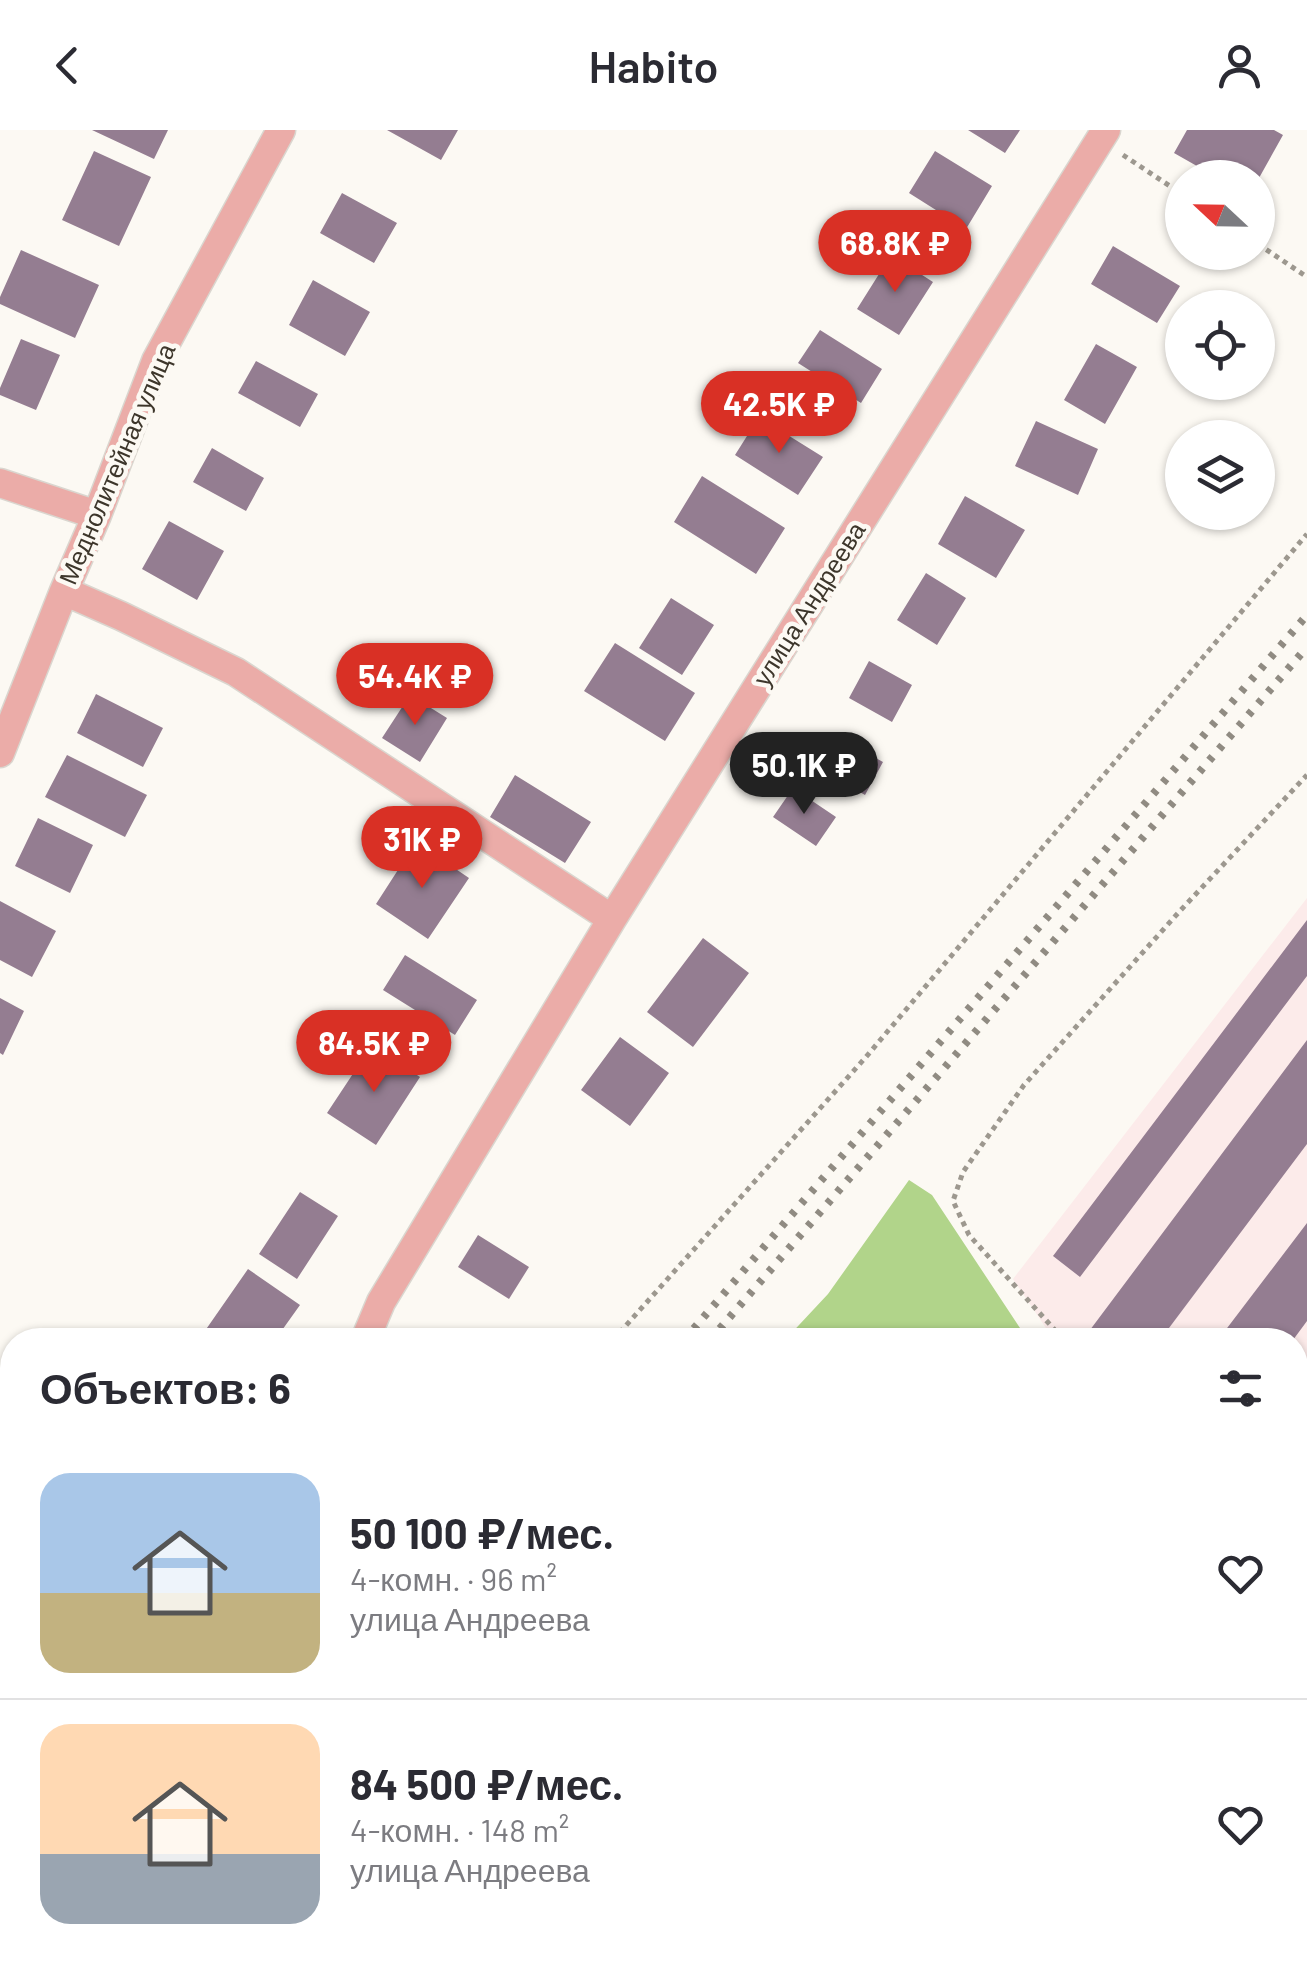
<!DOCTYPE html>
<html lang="ru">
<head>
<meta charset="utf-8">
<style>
	body { margin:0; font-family:Barlow,sans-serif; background:#f2f2f3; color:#2b2b33; height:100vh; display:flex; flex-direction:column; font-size:38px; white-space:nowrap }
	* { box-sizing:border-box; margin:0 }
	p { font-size:32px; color:#7c7c81 }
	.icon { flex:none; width:55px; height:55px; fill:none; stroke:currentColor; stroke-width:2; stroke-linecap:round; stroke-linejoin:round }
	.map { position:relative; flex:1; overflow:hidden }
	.details { position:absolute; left:0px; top:1198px; width:1308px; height:642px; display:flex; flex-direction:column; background:#fff; border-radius:40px 40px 0 0; box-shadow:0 2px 8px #0004 }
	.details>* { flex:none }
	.needle { width:65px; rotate:292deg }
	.buttons { position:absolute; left:1165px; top:30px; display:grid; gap:20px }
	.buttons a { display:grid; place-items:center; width:110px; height:110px; border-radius:50%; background:#fff; box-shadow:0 2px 8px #0004; font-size:50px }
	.price { position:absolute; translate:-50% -85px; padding:0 22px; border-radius:35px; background:#d93025; color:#fff; font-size:32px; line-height:65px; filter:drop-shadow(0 2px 5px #0008) }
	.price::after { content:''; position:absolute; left:50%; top:60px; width:30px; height:22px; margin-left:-15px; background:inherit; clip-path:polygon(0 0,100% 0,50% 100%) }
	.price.selected { background:#222; color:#fff }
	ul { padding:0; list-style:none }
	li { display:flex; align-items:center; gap:30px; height:250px; padding:0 40px }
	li+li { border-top:2px solid #e1e1e2 }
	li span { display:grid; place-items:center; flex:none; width:280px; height:200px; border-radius:30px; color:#555 }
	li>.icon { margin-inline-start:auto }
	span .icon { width:120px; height:120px; fill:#fffc; stroke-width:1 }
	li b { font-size:42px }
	h2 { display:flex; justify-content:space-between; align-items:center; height:120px; padding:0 40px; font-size:42px }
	header { display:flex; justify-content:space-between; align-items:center; height:130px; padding:0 40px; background:#fff; font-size:45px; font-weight:600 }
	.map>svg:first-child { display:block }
	.industrial { fill:#fcebea }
	.forest { fill:#b1d48a }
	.building { fill:#947d91 }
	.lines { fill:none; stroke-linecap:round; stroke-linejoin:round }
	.lane-casing { stroke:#dad6cf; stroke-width:18 }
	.street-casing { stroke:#dad6cf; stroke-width:31 }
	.path { stroke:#9d988f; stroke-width:5; stroke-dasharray:5 5; stroke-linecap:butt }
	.lane { stroke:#ebaca8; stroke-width:14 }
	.street { stroke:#ebaca8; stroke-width:28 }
	.rail { stroke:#908b82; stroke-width:8; stroke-dasharray:5 10; stroke-linecap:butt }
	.labels { text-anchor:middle; stroke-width:9; stroke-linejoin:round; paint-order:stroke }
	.street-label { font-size:25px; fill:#3d362b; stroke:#fcf9f3 }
</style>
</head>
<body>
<header><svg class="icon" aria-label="back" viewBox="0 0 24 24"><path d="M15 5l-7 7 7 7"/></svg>Habito<svg class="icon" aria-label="person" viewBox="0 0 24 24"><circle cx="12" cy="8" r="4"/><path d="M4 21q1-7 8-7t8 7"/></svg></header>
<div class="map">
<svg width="1307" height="1839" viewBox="0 0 1307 1839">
	<rect width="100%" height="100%" fill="#fcf9f3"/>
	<path class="industrial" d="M1307,768v594l-12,15v-167h-241l-41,-61z"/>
	<path class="forest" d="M909,1050l23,15 96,145h-243l43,-46z
		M236,1828h72l13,11h-95z
		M426,1828h239l-14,11h-213z"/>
	<path class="building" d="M92,0h76l-14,29z
		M387,0h71l-17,30z
		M968,0h52l-15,23z
		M1187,0h87l9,5 -24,43h-41l-44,-25z
		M94,21l57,26 -32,69 -57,-26z
		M935,21l57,35 -26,43 -57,-36z
		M342,63l55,30 -23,40 -54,-30z
		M1113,116l67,40 -23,37 -66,-39z
		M21,120l78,35 -24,53 -75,-34v-7z
		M891,125l42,27 -34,53 -42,-26z
		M313,150l57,32 -25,44 -56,-31z
		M820,200l62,39 -21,34 -63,-40z
		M21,209l39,16 -24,55 -36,-15v-7z
		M1096,214l41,23 -32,57 -41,-24z
		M256,231l62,33 -18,33 -62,-34z
		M759,287l64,40 -25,38 -63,-40z
		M1036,291l62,28 -20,46 -63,-29z
		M212,318l52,30 -18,33 -53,-29z
		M702,346l83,52 -29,46 -82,-52z
		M965,366l60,34 -29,48 -58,-34z
		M169,391l55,30 -27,49 -55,-31z
		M926,443l40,25 -29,47 -40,-25z
		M671,468l43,27 -32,50 -43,-27z
		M615,513l80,50 -30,48 -81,-50z
		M869,531l43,24 -20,37 -43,-24z
		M96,564l67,34 -20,39 -66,-34z
		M410,565l37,23 -27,44 -38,-24z
		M832,604l51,28 -18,33 -51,-29z
		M67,625l80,40 -22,42 -80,-40z
		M515,645l76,47 -26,41 -75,-46z
		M793,658l43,29 -20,29 -43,-29z
		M38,688l55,27 -23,48 -55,-27z
		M416,712l53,36 -41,61 -52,-35z
		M0,771l56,30 -24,46 -32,-17z
		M1307,790v56l-227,301 -27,-21z
		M703,808l46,35 -56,74 -46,-35z
		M405,825l72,45 -22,35 -72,-45z
		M0,868l24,13 -21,44 -3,-2z
		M620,907l49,36 -39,53 -49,-36z
		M1307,910v104l-147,196h-57l-13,-10z
		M372,915l48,32 -44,68 -49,-32z
		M300,1062l38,24 -41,63 -38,-25z
		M1307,1093v98l-14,19h-75z
		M478,1105l51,32 -20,32 -51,-32z
		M248,1139l52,36 -25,35h-73l-2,-2z
		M1307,1249v96l-12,16v-96z
		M1307,1595v81l-6,2 -6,-21v-59z
		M1306,1798l1,41h-77l-3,-11h68v-27z
		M711,1828h45l-12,11h-45z
		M962,1828h56l4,11h-57z
		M1100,1828h50l3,11h-50z"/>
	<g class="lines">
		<defs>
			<path id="lane" d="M113,1839l10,-11"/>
			<path id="street" d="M0,353l97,32
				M64,461l57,25 115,56 376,247
				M0,623l64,-162 33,-76 59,-154 125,-231
				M365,1210l16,-38 231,-383 494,-789
				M1295,1406l12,-13
				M0,1651l12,5
				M933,1828l4,11
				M1205,1828l4,11
				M792,1839l15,-11"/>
		</defs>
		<use href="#lane" class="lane-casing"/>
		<use href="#street" class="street-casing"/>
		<path class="path" d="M1123,25l59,39
			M1258,114l49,33
			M1063,1209l-94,-104 -16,-34 10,-29 61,-87 155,-173 128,-137
			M613,1210l253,-283 441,-523
			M345,1828l14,11
			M301,1839l12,-11"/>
		<use href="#lane" class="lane"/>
		<use href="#street" class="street"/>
		<path class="rail" d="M684,1210l623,-725
			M710,1210l597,-693
			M160,1839l10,-11
			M186,1839l10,-11"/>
	</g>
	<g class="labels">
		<g class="street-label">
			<text transform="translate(117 334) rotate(-67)" y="9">Меднолитейная улица</text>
			<text transform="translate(809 474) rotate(-58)" y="9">улица Андреева</text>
		</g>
	</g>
</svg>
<div class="buttons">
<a><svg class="needle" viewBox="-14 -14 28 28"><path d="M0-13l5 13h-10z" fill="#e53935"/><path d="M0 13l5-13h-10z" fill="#7c7c81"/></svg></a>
<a><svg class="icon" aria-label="locate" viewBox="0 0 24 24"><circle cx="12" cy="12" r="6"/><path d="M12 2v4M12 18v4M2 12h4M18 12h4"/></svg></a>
<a><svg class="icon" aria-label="layers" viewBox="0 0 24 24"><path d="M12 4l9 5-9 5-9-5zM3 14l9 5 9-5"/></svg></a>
</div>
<b class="price" style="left:895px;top:165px">68.8K ₽</b>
<b class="price" style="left:779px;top:326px">42.5K ₽</b>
<b class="price" style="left:415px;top:598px">54.4K ₽</b>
<b class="price selected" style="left:804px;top:687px">50.1K ₽</b>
<b class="price" style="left:422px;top:761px">31K ₽</b>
<b class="price" style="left:374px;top:965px">84.5K ₽</b>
<section class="details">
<h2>Объектов: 6<svg class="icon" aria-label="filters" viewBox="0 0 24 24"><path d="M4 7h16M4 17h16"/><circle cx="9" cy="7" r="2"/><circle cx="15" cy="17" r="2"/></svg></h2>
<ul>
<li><span style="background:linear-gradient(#a9c7e8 60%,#c2b280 0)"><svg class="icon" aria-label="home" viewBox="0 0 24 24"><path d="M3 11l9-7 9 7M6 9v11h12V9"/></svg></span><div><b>50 100 ₽/мес.</b><p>4-комн. · 96 m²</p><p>улица Андреева</p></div><svg class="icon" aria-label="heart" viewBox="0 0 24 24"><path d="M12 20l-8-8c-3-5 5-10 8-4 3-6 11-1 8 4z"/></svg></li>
<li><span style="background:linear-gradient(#ffd9b3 65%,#9aa5b1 0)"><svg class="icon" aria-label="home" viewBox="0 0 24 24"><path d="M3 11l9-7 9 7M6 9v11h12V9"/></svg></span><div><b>84 500 ₽/мес.</b><p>4-комн. · 148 m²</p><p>улица Андреева</p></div><svg class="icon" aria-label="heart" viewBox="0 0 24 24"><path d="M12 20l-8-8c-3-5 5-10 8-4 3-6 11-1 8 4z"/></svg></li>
</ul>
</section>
</div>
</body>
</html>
